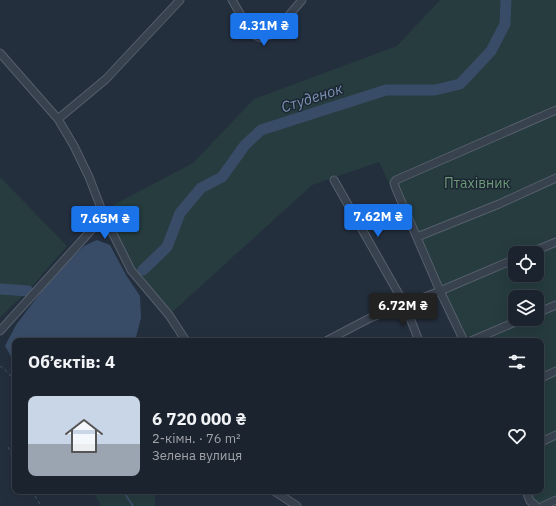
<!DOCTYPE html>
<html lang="uk">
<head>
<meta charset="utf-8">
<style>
	body { margin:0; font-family:"IBM Plex Sans",sans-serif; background:#242b36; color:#f1f3f6; height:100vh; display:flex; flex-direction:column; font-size:15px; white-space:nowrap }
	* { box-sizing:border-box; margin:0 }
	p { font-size:13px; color:#a0a4aa }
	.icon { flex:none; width:22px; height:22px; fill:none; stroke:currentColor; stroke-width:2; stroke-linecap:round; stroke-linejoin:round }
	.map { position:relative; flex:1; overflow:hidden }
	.drawer { position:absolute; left:12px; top:338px; width:532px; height:156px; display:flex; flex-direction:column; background:#1b232e; border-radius:8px; box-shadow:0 4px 16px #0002,0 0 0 1px #39404a }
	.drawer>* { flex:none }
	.tools { position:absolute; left:508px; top:246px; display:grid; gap:8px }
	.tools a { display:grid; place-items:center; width:36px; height:36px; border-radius:8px; background:#1b232e; box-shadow:0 4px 16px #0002,0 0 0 1px #39404a; font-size:20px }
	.price { position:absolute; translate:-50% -34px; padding:0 9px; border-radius:4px; background:#1a73e8; color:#fff; font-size:13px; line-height:26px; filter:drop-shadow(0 1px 2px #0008) }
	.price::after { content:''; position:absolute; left:50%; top:24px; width:12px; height:9px; margin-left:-6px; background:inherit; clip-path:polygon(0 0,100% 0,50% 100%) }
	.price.selected { background:#222; color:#fff }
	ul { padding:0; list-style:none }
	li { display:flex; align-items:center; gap:12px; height:100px; padding:0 16px }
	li+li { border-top:1px solid #39404a }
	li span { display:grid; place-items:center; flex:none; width:112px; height:80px; border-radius:8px; color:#555 }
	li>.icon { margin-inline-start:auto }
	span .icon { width:48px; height:48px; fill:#fffc; stroke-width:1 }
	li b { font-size:17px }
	h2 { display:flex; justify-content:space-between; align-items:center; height:48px; padding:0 16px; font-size:17px }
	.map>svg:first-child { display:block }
	.green { fill:#263c3f; fill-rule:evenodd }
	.water { fill:#394c67 }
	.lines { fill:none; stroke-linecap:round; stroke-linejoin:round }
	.stream { stroke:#394c67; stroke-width:2 }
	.river { stroke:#394c67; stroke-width:11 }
	.minor-casing { stroke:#565f6c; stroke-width:9 }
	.path { stroke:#44595c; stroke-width:1; stroke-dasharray:3 3; stroke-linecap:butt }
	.minor { stroke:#38414e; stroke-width:7 }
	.labels { text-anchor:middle; stroke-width:3; stroke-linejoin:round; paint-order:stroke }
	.park-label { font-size:14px; fill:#6b9a76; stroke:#1d2633 }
	.water-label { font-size:15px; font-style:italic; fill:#7c92b1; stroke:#1d2633 }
</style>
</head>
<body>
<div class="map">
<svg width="556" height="506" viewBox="0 0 556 506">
	<rect width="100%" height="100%" fill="#242f3e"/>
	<path class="green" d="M440,0h116v500l-13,6h-7l-10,-15h15v-150h-77l-85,-179 -67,23 -143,130 -38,-45 -29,-59 91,-48 61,-64 143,-53zM515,253h22v22h-22zM515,297h22v22h-22z
		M0,177l67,69 -39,45 -28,26z
		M93,491h62v15h-54z"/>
	<path class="water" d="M97,240l13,5 16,30 14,21 1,22 -6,23h-120v22l-10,-17 11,-21 38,-50 30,-29z"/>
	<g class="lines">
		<path class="stream" d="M124,491l1,3 8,12"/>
		<path class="river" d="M143,270l24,-23 13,-34 21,-25 21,-11 23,-32 16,-15 125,-40h49l25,-6 31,-33 14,-27 1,-24
			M0,289l28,2"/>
		<defs>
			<path id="minor" d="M232,0l20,34 9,4 12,-4 29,-34
				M0,53l58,66 16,27 15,31 15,39 27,54 38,45 17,26
				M58,119l48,-40 74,-79
				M334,180l71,125 14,36
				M417,237l82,-33 57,-26
				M530,253l26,-11
				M537,313l19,-8
				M0,331l104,-115
				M326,341l44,-23 70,-27 75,-32
				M464,341l-24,-50 -44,-102 -2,-6 2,-3 160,-70
				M471,341l51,-22
				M541,378l15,-7
				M541,442l15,-7
				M274,491l23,15
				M526,491l4,10 6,5
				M543,506l13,-6"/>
		</defs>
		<use href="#minor" class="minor-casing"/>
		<path class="path" d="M0,366c14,10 13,14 15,30
			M8,447l7,13
			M32,491l9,15"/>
		<use href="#minor" class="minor"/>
	</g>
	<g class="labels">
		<g class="park-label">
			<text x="477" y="188">Птахівник</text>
		</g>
		<g class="water-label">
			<text transform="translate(312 98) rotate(-18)" y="5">Студенок</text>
		</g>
	</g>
</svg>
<div class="tools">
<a><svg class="icon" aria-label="locate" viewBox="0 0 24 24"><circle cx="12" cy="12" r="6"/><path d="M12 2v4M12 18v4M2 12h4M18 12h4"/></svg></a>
<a><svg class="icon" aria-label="layers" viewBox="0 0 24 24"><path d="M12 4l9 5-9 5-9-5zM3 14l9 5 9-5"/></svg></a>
</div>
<b class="price" style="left:264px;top:47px">4.31M ₴</b>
<b class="price" style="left:378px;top:238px">7.62M ₴</b>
<b class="price" style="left:105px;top:240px">7.65M ₴</b>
<b class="price selected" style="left:403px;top:327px">6.72M ₴</b>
<section class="drawer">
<h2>Об’єктів: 4<svg class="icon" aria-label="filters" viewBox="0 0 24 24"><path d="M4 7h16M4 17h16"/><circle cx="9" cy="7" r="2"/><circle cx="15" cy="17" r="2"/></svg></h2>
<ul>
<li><span style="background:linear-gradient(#c9d6e8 60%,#9aa5b1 0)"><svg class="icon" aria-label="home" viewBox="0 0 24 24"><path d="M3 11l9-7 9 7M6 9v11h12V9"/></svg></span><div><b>6 720 000 ₴</b><p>2-кімн. · 76 m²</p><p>Зелена вулиця</p></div><svg class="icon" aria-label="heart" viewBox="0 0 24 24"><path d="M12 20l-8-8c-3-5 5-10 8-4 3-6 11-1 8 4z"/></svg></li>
</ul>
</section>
</div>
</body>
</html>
